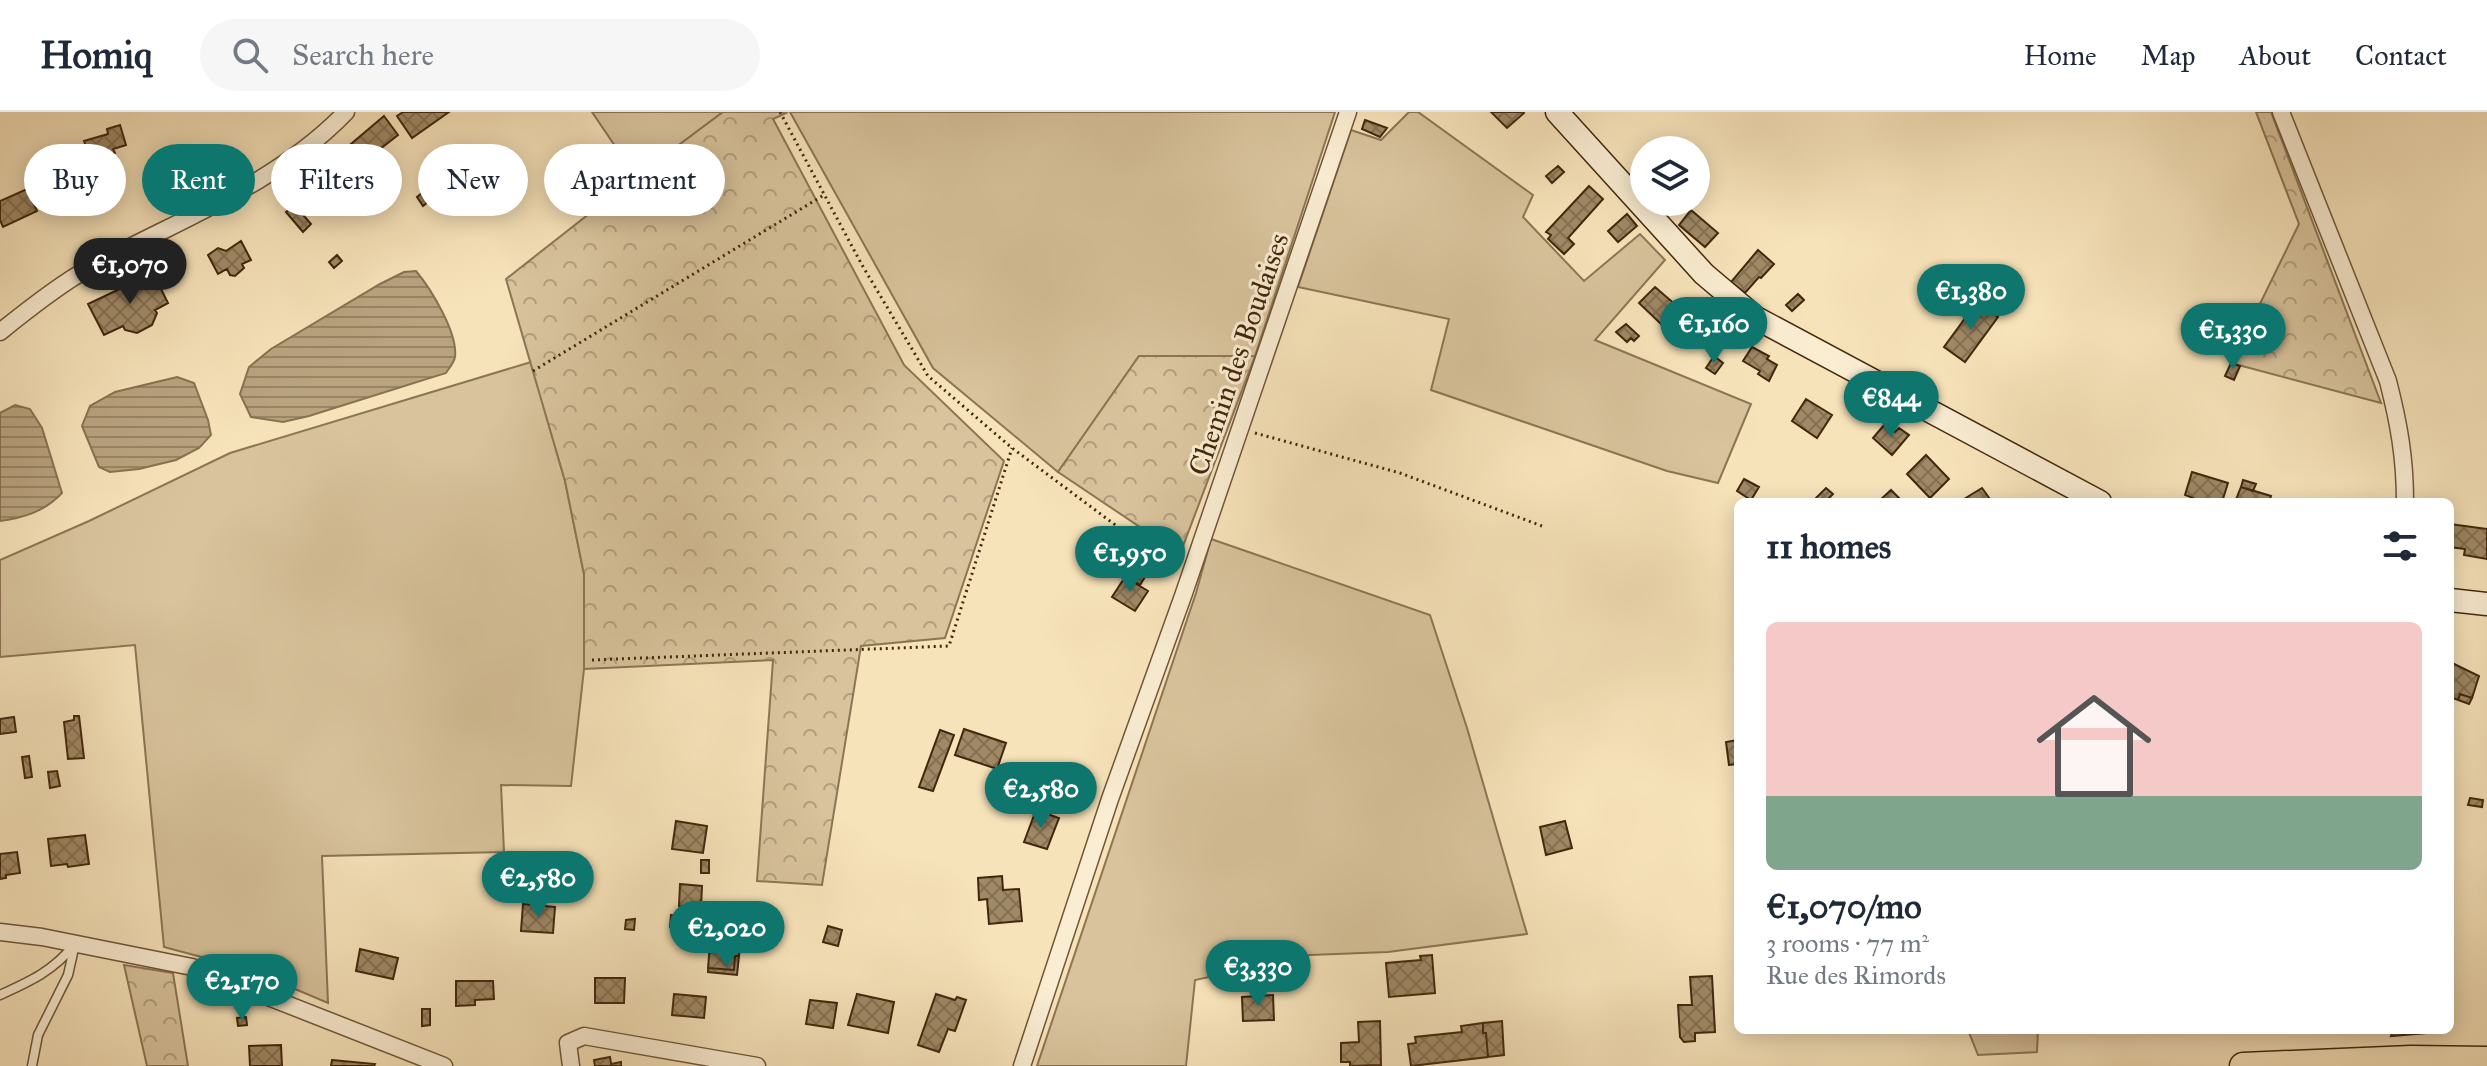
<!DOCTYPE html>
<html lang="en">
<head>
<meta charset="utf-8">
<style>
	body { margin:0; font-family:"IM FELL Great Primer",serif; background:#f6f6f7; color:#1f2937; height:100vh; display:flex; flex-direction:column; font-size:30px; white-space:nowrap }
	* { box-sizing:border-box; margin:0 }
	p { font-size:26px; color:#747a83 }
	.icon { flex:none; width:44px; height:44px; fill:none; stroke:currentColor; stroke-width:2; stroke-linecap:round; stroke-linejoin:round }
	.map { position:relative; flex:1; overflow:hidden }
	.drawer { position:absolute; left:1734px; top:386px; width:720px; height:536px; display:flex; flex-direction:column; background:#fff; border-radius:12px; box-shadow:0 4px 20px #0003 }
	.drawer>* { flex:none }
	.guide { position:absolute; left:24px; top:32px; width:760px; height:72px; display:flex; gap:16px }
	.fabs { position:absolute; left:1630px; top:24px; display:grid; gap:16px }
	.fabs a { display:grid; place-items:center; width:80px; height:80px; border-radius:50%; background:#fff; box-shadow:0 4px 20px #0003; font-size:40px }
	.price { position:absolute; translate:-50% -68px; padding:0 18px; border-radius:28px; background:#0f766e; color:#fff; font-size:26px; line-height:52px; filter:drop-shadow(0 2px 4px #0008) }
	.price::after { content:''; position:absolute; left:50%; top:48px; width:24px; height:18px; margin-left:-12px; background:inherit; clip-path:polygon(0 0,100% 0,50% 100%) }
	.price.active { background:#222; color:#fff }
	ul { padding:0; list-style:none }
	li { display:grid; align-content:center; gap:16px; height:424px; padding:0 32px }
	li+li { border-top:2px solid #e0e1e3 }
	li span { display:grid; place-items:center; height:248px; border-radius:12px; color:#555 }
	li>.icon { margin-inline-start:auto }
	span .icon { width:144px; height:144px; fill:#fffc; stroke-width:1 }
	li b { font-size:34px }
	h2 { display:flex; justify-content:space-between; align-items:center; height:96px; padding:0 32px; font-size:34px }
	.pill { padding:0 28px; border-radius:36px; background:#fff; box-shadow:0 4px 20px #0003; font-size:28px; line-height:72px }
	.pill.active { background:#0f766e; color:#fff }
	header { display:flex; align-items:center; gap:48px; box-sizing:border-box; height:112px; padding:0 40px; background:#fff; border-bottom:2px solid #e0e1e3 }
	header strong { font-size:38px }
	nav { display:flex; gap:44px; margin-inline-start:auto; font-size:28px }
	.search { width:560px; height:72px; background:#f6f6f7; display:flex; align-items:center; gap:20px; box-sizing:border-box; padding:0 28px; border-radius:44px; color:#747a83; font-size:30px }
	.map>svg:first-child { display:block }
	.grass { fill:#d8c39c; stroke:#8d7554; stroke-width:2 }
	.forest { fill:url(#forest-crowns); stroke:#8d7554; stroke-width:2 }
	.water { fill:url(#water-rules); stroke:#897151; stroke-width:2 }
	.building { fill:url(#building-cross-hatch); stroke:#42270c; stroke-width:2 }
	.lines { fill:none; stroke-linecap:round; stroke-linejoin:round }
	.service-casing { stroke:#6f5638; stroke-width:11 }
	.minor-casing { stroke:#6f5638; stroke-width:19 }
	.secondary-casing { stroke:#42270c; stroke-width:25 }
	.primary-casing { stroke:#42270c; stroke-width:29 }
	.path { stroke:#42270c; stroke-width:3; stroke-dasharray:2 4; stroke-linecap:butt }
	.service { stroke:#faedd2; stroke-width:8 }
	.minor { stroke:#faedd2; stroke-width:16 }
	.secondary { stroke:#faedd2; stroke-width:22 }
	.primary { stroke:#f7e3ba; stroke-width:26 }
	.labels { text-anchor:middle; stroke-width:6; stroke-linejoin:round; paint-order:stroke }
	.street-label { font-size:28px; fill:#42270c; stroke:#faedd2 }
</style>
</head>
<body>
<header>
<strong>Homiq</strong>
<div class="search"><svg class="icon" aria-label="search" viewBox="0 0 24 24"><circle cx="10" cy="10" r="6"/><path d="M15 15l6 6"/></svg>Search here</div>
<nav><a>Home</a><a>Map</a><a>About</a><a>Contact</a></nav>
</header>
<div class="map">
<svg width="2487" height="954" viewBox="0 0 2487 954">
	<defs>
		<pattern id="forest-crowns" width="20" height="18" patternUnits="userSpaceOnUse" patternTransform="scale(2)"><rect width="20" height="18" fill="#d8c39c"/><path d="M2 6a3 3 0 1 1 6 0M12 15a3 3 0 1 1 6 0" fill="none" stroke="#b19e7e"/></pattern>
		<pattern id="water-rules" width="6" height="5" patternUnits="userSpaceOnUse" patternTransform="scale(2)"><rect width="6" height="5" fill="#b9a37f"/><path d="M0 2.5h6" fill="none" stroke="#988566"/></pattern>
		<pattern id="building-cross-hatch" width="8" height="8" patternUnits="userSpaceOnUse" patternTransform="scale(2)"><rect width="8" height="8" fill="#a08966"/><path d="M0 0l8 8M0 8l8-8" fill="none" stroke="#847052"/></pattern>
	</defs>
	<rect width="100%" height="100%" fill="#f7e3ba"/>
	<filter id="stains"><feTurbulence type="fractalNoise" baseFrequency=".0025" numOctaves="4"/><feColorMatrix values="0 0 0 0 .2 0 0 0 0 .09 0 0 0 0 .02 0 0 0 .5 -.17"/></filter>
	<radialGradient id="worn" r=".72"><stop offset=".6" stop-color="#630" stop-opacity="0"/><stop offset="1" stop-color="#630" stop-opacity=".3"/></radialGradient>
	<path class="grass" d="M592,0h131l-87,65z
		M790,0h545l-80,244h-116l-81,116 -125,-104z
		M1409,0h9l115,83 -10,22 61,64 56,-47 25,26 -70,80 156,64 -33,79 -51,-12 -236,-81 18,-71 -151,-32 53,-157 30,10z
		M531,250l34,119 19,93v95l-13,117 -70,-1 3,67 -182,4 6,147 -78,-33 -86,-23 -29,-302 -135,12v-97l89,-39 141,-68z
		M1211,427l219,76 37,113 60,206 -139,18 -78,3 -115,25 -9,86h-149l159,-473z
		M1968,918h70l-1,22 -59,3z"/>
	<path class="forest" d="M723,0h65l-15,7 131,246 100,96 -59,177 -84,8 -39,239 -65,-4 16,-221 -189,9v-95l-19,-93 -59,-202 130,-102z
		M2256,0h15l110,291 -150,-40 68,-139z
		M1139,244h116l-75,198 -122,-82z
		M124,853l49,8 15,93h-41z"/>
	<path class="water" d="M416,159c15,18 42,62 39,86 -1,6 -6,11 -9,16l-137,43 -26,6 -32,-5 -11,-23 9,-27 22,-18 109,-65 24,-12z
		M177,265l17,6 14,37 3,15 -12,13 -23,12 -37,9 -29,3 -11,-5 -17,-41 8,-20 25,-14z
		M15,293l15,4 12,19 20,65c-17,18 -38,25 -62,28v-108z"/>
	<path class="building" d="M403,0h46l-37,26 -15,-22z
		M1491,0h32l1,1 -17,15z
		M384,4l14,19 -41,32 -13,-17z
		M1365,8l22,8 -7,9 -18,-8z
		M120,13l6,20 -13,4 2,4 -24,8 -7,-20 24,-7 -1,-5z
		M1558,54l6,6 -12,11 -6,-7z
		M316,64l14,18 -26,22 7,8 -8,8 -17,-20 8,-7 -2,-2 11,-9 -4,-5z
		M50,70l8,17 -15,7 -8,-17z
		M1589,74l14,13 -35,39 6,6 -10,10 -16,-15 3,-4 -5,-3z
		M27,77l10,22 -34,16 -3,-7v-19z
		M427,77l7,8 -11,9 -6,-9z
		M1691,98l27,23 -13,14 -26,-22z
		M1627,102l10,12 -19,16 -10,-11z
		M241,129l10,19 -9,4 2,4 -9,8 -5,-1 -3,-6 -9,5 -10,-19 10,-7 8,3z
		M1758,138l16,14 -13,14 -2,-1 -14,16 -14,-11z
		M337,143l5,6 -8,7 -5,-6z
		M2004,154l16,11 -16,23 -16,-12z
		M153,161l15,30 -13,7 2,3 -5,12 -15,8 -12,-3 -2,-4 -19,9 -16,-31z
		M1655,175l22,19 -16,18 -22,-21z
		M1798,182l6,6 -12,11 -6,-6z
		M1977,190l21,15 -33,45 -21,-15z
		M1626,212l13,12 -5,5 -3,-3 -4,4 -11,-10z
		M1752,235l17,9 -2,3 10,6 -8,16 -11,-7 2,-3 -17,-10z
		M1714,244l9,7 -8,11 -9,-6z
		M2231,251l9,3 -6,14 -9,-4z
		M1806,287l26,16 -15,23 -25,-17z
		M1885,312l10,8 4,-4 10,7 -17,20 -19,-17z
		M1926,343l23,24 -19,19 -23,-24z
		M2192,360l36,11 -6,19h-19l-18,-7z
		M1744,367l15,8 -8,13 -14,-9z
		M2243,368l13,4 -3,7 -12,-4z
		M2241,375l30,9 -2,6h-34z
		M1826,376l7,6 -8,8h-13z
		M1982,376l10,14h-26l-2,-3z
		M1891,378l12,12h-25z
		M2450,412l37,5v30l-23,-4 1,-6 -15,-2z
		M1119,442l29,18 -8,13 -29,-19z
		M1125,465l23,14 -13,20 -23,-14z
		M2452,551l27,13 -7,22 -12,-4 -2,6 -8,-3v-32z
		M2460,582l12,4 -3,6 -11,-4z
		M74,604h5l5,42 -16,1 -4,-37 10,-2z
		M14,605l2,15 -16,2v-15z
		M964,617l42,14 -9,26 -42,-14z
		M940,618l14,5 -21,56 -14,-4z
		M1738,628v24l-9,1 -3,-23z
		M29,644l3,21 -7,1 -3,-21z
		M57,659l3,15 -10,2 -2,-16z
		M2470,686l13,2 -1,7 -14,-2z
		M1036,698l23,8 -12,31 -23,-7z
		M676,709l31,5 -4,27 -31,-4z
		M1565,709l7,27 -26,7 -6,-28z
		M85,723l4,29 -21,3 -1,-3 -16,2 -3,-27z
		M17,740l3,21 -14,2v3l-6,1v-25z
		M529,748l28,2 -2,22 -23,-1 -1,8h-14v-10l11,1z
		M701,748h8v13h-8z
		M1002,764l1,14 16,-1 3,32 -33,3 -2,-25 -8,1 -1,-22z
		M680,772l22,2 -1,22 -22,-2z
		M523,792l32,3 -2,26 -32,-2z
		M671,803l25,4 -2,11 -24,-3z
		M635,807l-1,11 -9,-1 1,-9z
		M696,807l15,2 -1,11 -16,-2z
		M828,814l14,4 -4,16 -15,-4z
		M713,824l27,2 -1,18h-4l-1,14 -26,-2 2,-24h2z
		M360,837l38,9 -5,21 -37,-8z
		M1432,843l3,38 -46,4 -3,-34 35,-3 -1,-4z
		M735,844h4l-2,19 -29,-3v-4l26,2z
		M1712,864l3,56 -20,1v8l-11,1 -4,-5 -2,-32h14l-2,-28z
		M595,866h30l-1,25h-29z
		M456,869h37l1,18 -19,1v5l-19,1z
		M674,882l32,3 -2,21 -32,-3z
		M857,882l37,8 -6,31 -40,-8z
		M936,882l19,6 2,-3 9,3 -11,31 -7,-2 -9,23 -21,-7z
		M1273,883l1,25 -31,1 -1,-24z
		M810,888l27,3 -4,25 -27,-4z
		M422,897h8v16l-8,1z
		M246,905l1,8 -9,1 -1,-8z
		M1380,909l1,44 -31,1v-4h-9v-19l18,-1 -1,-20z
		M1502,909l2,34 -16,2 -2,-24h-3v-10z
		M1483,911v10h3l2,24 -77,9 -3,-22 8,-1 -1,-6 47,-5 -1,-6z
		M2393,918h32l1,3 -35,3z
		M281,933l1,21h-32l-1,-20z
		M610,945l1,7 10,-2v4h-26l-1,-6z
		M332,948l43,4 -1,2h-43z"/>
	<g class="lines">
		<defs>
			<path id="service" d="M0,883c31,-14 53,-24 75,-51l-7,31 -30,60 -6,31"/>
			<path id="minor" d="M2281,0l107,269c11,43 17,77 17,121
				M0,220c26,-21 51,-41 79,-58 90,-51 194,-86 267,-162
				M0,820l42,5 150,30 252,99
				M571,954l-3,-23 16,-7 173,30
				M1022,954l88,-267 73,-203 165,-484"/>
			<path id="secondary" d="M1557,0l147,162 52,44 344,184
				M2450,488l37,4"/>
			<path id="primary" d="M2243,954l168,-7 76,1"/>
		</defs>
		<use href="#service" class="service-casing"/>
		<use href="#minor" class="minor-casing"/>
		<use href="#secondary" class="secondary-casing"/>
		<use href="#primary" class="primary-casing"/>
		<path class="path" d="M780,0l82,153 66,111 84,72 153,114 8,9
			M533,259l291,-176
			M1255,321l145,40 142,53
			M592,548l357,-14 63,-198"/>
		<use href="#service" class="service"/>
		<use href="#minor" class="minor"/>
		<use href="#secondary" class="secondary"/>
		<use href="#primary" class="primary"/>
	</g>
	<g class="labels">
		<g class="street-label">
			<text transform="translate(1238 242) rotate(-71)" y="10">Chemin des Boudaises</text>
		</g>
	</g>
	<rect width="100%" height="100%" filter="url(#stains)"/>
	<rect width="100%" height="100%" fill="url(#worn)"/>
</svg>
<div class="fabs">
<a><svg class="icon" aria-label="layers" viewBox="0 0 24 24"><path d="M12 4l9 5-9 5-9-5zM3 14l9 5 9-5"/></svg></a>
</div>
<b class="price active" style="left:130px;top:194px">€1,070</b>
<b class="price" style="left:1971px;top:220px">€1,380</b>
<b class="price" style="left:1714px;top:253px">€1,160</b>
<b class="price" style="left:2233px;top:259px">€1,330</b>
<b class="price" style="left:1891px;top:327px">€844</b>
<b class="price" style="left:1130px;top:482px">€1,950</b>
<b class="price" style="left:1041px;top:718px">€2,580</b>
<b class="price" style="left:538px;top:807px">€2,580</b>
<b class="price" style="left:727px;top:857px">€2,020</b>
<b class="price" style="left:1258px;top:896px">€3,330</b>
<b class="price" style="left:242px;top:910px">€2,170</b>
<div class="guide">
<a class="pill">Buy</a>
<a class="pill active">Rent</a>
<a class="pill">Filters</a>
<a class="pill">New</a>
<a class="pill">Apartment</a>
</div>
<section class="drawer">
<h2>11 homes<svg class="icon" aria-label="filters" viewBox="0 0 24 24"><path d="M4 7h16M4 17h16"/><circle cx="9" cy="7" r="2"/><circle cx="15" cy="17" r="2"/></svg></h2>
<ul>
<li><span style="background:linear-gradient(#f6c9c9 70%,#7fa58c 0)"><svg class="icon" aria-label="home" viewBox="0 0 24 24"><path d="M3 11l9-7 9 7M6 9v11h12V9"/></svg></span><div><b>€1,070/mo</b><p>3 rooms · 77 m²</p><p>Rue des Rimords</p></div></li>
</ul>
</section>
</div>
</body>
</html>
